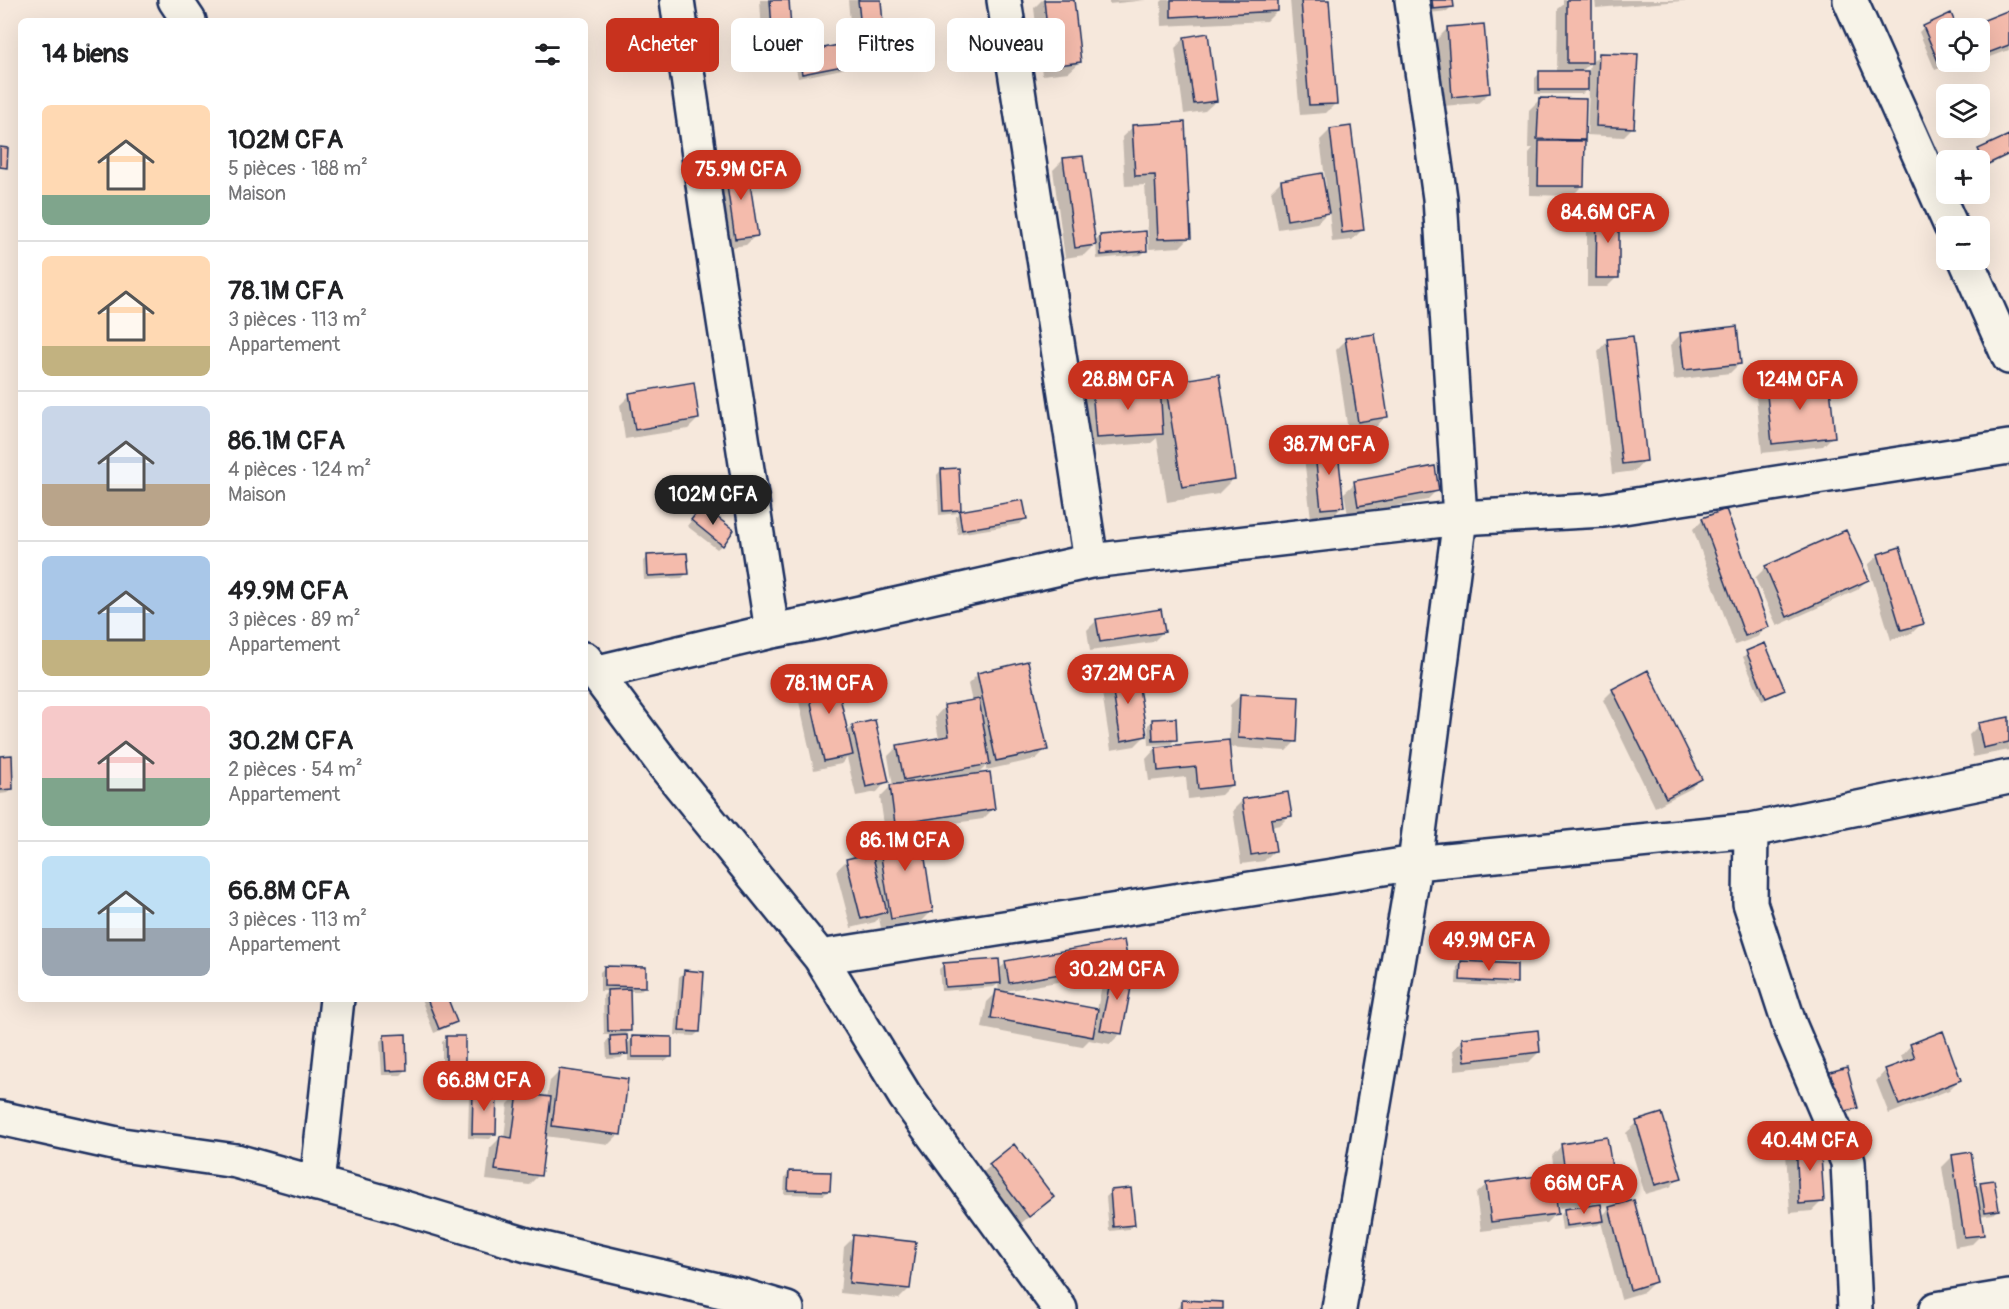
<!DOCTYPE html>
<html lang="fr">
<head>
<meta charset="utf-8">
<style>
	body { margin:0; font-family:Pangolin,sans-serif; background:#f6f6f6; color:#202124; height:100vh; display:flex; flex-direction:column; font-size:22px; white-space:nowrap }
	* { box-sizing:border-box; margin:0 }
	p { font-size:20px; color:#757577 }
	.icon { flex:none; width:33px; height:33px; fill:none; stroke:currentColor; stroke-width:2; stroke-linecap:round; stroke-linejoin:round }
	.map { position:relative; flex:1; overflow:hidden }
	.drawer { position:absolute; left:18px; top:18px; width:570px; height:984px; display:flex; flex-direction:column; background:#fff; border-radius:9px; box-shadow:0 6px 24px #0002 }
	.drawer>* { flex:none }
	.guide { position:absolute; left:606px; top:18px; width:570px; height:54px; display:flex; gap:12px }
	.fabs { position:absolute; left:1936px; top:18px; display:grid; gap:12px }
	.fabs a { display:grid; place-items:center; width:54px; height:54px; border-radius:9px; background:#fff; box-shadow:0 6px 24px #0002; font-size:30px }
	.price { position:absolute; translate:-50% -51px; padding:0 14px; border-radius:21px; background:#c8321e; color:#fff; font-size:20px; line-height:39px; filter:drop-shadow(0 2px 3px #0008) }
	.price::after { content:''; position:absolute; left:50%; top:36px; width:18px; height:14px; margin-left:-9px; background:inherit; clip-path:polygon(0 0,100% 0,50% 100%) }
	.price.selected { background:#222; color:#fff }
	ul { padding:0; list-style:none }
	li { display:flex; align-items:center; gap:18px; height:150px; padding:0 24px }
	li+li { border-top:2px solid #e0e0e0 }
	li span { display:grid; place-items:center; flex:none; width:168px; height:120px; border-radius:9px; color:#555 }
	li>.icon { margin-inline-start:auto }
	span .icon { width:72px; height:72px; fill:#fffc; stroke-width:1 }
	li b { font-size:26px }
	h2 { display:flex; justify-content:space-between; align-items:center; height:72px; padding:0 24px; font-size:26px }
	.tag { padding:0 21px; border-radius:9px; background:#fff; box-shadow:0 6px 24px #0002; font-size:21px; line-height:54px }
	.tag.selected { background:#c8321e; color:#fff }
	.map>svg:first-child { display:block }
	.shadow { fill:#0003; fill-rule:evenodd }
	.building { fill:#f4bbac; stroke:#1b2f5e; stroke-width:1.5 }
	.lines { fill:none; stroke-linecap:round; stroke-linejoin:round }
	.street-casing { stroke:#1b2f5e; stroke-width:38 }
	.secondary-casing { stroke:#1b2f5e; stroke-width:38 }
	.street { stroke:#f7f3e8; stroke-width:33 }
	.secondary { stroke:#f7f3e8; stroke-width:33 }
</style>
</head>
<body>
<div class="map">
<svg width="2009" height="1309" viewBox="0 0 2009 1309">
	<rect width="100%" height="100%" fill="#f6e8dc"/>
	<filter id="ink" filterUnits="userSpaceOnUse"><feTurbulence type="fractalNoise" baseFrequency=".0167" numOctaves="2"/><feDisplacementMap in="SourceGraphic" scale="12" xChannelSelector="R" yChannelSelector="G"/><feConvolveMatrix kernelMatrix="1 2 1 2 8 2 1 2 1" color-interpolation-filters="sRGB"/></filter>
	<g filter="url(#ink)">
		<path class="shadow" d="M760,0h28l3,56 -10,10 -17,1z
			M848,0h32l3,35 -10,11 -14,1 2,15 -4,4 -59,12 -4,-19 5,-5 53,-10z
			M1042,0h31l7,62 -11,10 -27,3 -8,-67z
			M1109,0h37l-37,4z
			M1163,0h113l1,11 -10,10 -105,5 -1,-24z
			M1290,0h38l8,103 -10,10 -26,2z
			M1428,0h23l1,6 -5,5 -18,2z
			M1563,0h28l-1,64 10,-10 33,73 -10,10 -36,-2 2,-48 -7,7h-47v-16l5,-5h17l1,-64 5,-4zM1590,63l-1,10h-9z
			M1595,0h98l-97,8z
			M2009,12v38l-29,11v-33h-13z
			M1950,15l6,13h-9v34h7l-19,8 -16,-38 5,-5z
			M1447,29l42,64 -11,10 -35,3 -6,-67z
			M1185,38l31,63 -11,10 -21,3 -9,-66z
			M1966,62h14l-12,4z
			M1540,99l43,40 -4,4 3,43 -10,10 -43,-1v-42l4,-5h-5l1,-38z
			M1133,127l57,110 -10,10 -31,2 -4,-64 -20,1 -3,-49z
			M1330,130l32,100 -10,10 -20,2 -3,-31 -12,12 -39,6 -7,-38 10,-10 45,5 -6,-46z
			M2009,137v18l-28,14 -1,-9h-3l-3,-5 5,-4z
			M1063,160l31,83 6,-7 46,14 -5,5 -44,4 -1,-16 -12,12 -19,3 -12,-88z
			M725,167l31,68 -10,10 -21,3 -10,-70z
			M1597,212l20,65 -10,10h-20v-65z
			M1680,335l60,28 -10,10 -56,7 -4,-35z
			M1346,340l40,76 -10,11 -28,4 -12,-81z
			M1608,340l37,120 -10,11 -23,3 -14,-123z
			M1166,384l68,94 -16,16 -51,8 -10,-64 -6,5 -65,5 -3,-48 10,-10 66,1z
			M1766,387l67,49 -10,10 -61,7 -6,-56z
			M630,395l68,24 -10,10 -63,10 -5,-34z
			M1315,447l28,59 -10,10 -22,3 -7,-62z
			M941,470l19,39 -4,4 66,-11 3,17 -5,5 -62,10 -3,-17 4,-4 -20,2 -2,-40z
			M1355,483l82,7 -10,10 -79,15 -4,-22z
			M698,512l24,33 -5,4 -30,-23z
			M1703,519l64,108 -10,10 -22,8 -42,-116z
			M1845,532l22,48 -10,10 -80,36 -22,-48 10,-10z
			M1879,555l43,68 -10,10 -21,7 -23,-75z
			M648,556l39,17 -5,5 -38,2 -1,-19z
			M1097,620l66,12 -10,10 -63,9 -3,-21z
			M1747,653l36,36 -5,5 -16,7 -19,-44z
			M978,674l68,75 -10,10 -50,11v-4l-9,9 16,34 -10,10 -64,9 13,83 -10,10 -41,7 -2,-10 -4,4 -24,6 -15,-57 10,-10 24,-6 -2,-11 10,-10 7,-2 -5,-35 10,-10 3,-1 -5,-30 10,-10 41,-7 -4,-22 10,-11 27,-4 -4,-18z
			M1111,675l34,61 -10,10 -24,4 -10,-64z
			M806,677l40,56 6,-6 22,-5 13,59 -10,11 -21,4 -9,-38 -6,6 -27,6 -18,-82z
			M1613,690l87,89 -10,10 -35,18 -52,-107z
			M1241,695l55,46 -10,10 -58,-4 3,38 -10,10 -33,4 -2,-22 -37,4 -3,-22 10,-11 73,-7 1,-36z
			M2009,719v31l-36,7 -4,-22 10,-10z
			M1153,721l22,18 -4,5 -22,1 -1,-20z
			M0,757l12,32 -5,4 -7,1z
			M1243,800l47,15 -10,10 -10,2 4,24 -10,10 -23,3 -8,-54z
			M1126,962l-9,8 3,64 -10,10 -21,-4 -7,7 -100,-19 5,-26 10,-10h2l-1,-8 -4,3 -53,4 -2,-22 5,-4 54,5 8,-7zM1110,973l-7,7 -6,30 -98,-18z
			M1462,963l53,19 -4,5 -55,-3 1,-17z
			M605,967l39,20 -4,4h-11l1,39 -5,5 1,10 7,-7 37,19 -4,4h-38v-10l-7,7 -14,1 -1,-17 6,-7h-8l-1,-39 5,-5h-8v-19z
			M684,972l15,60 -5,4 -19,-1 4,-58z
			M421,999h25l9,22 -5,5 -16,7z
			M385,1036l21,34 -5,5h-19l-2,-34z
			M447,1038l17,37 -5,5h-17v-38z
			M1463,1040l76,12 -10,10 -74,8 -2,-20z
			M1911,1045l48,35 -10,10 -60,24 -13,-33 10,-11 18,-6 -3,-8z
			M1845,1069l11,38 -4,5 -19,5z
			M560,1071l59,63 -10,10 -65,-8 -5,39 -10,10 -43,-5 4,-32 10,-10h4l4,-34 10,-10 29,4 3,-17z
			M473,1092l21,42 -4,5 -22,-1 1,-41z
			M1637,1123l43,54 -10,10 -25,7 -19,-61z
			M1796,1143l26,58 -10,10 -22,2 -4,-60z
			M1562,1145l52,46 -10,11 -45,6 -7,-52z
			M1014,1146l38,51 -34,29 -38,-51z
			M1952,1157l23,32 5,-5 18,25 -5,5 -14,2 3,18 -10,10 -17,3 -13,-80z
			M789,1172l40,18 -5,5 -40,-1 1,-17z
			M1487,1184l69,29 -10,10 -65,8 -5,-37z
			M1111,1192l22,33 -4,4 -20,2 -3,-34z
			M1610,1208l44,74 -10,10 -23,7 -20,-77 -3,3 -36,5 -2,-15 5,-4 37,5z
			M854,1237l55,52 -10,10 -59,-6 4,-46z
			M1183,1302l39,7h-46z"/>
		<path class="building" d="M770,0h19l4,57 -19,1z
			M858,0h23l3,36 -22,2z
			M1044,0h30l7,62 -30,4z
			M1171,0h107v11l-107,6z
			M1301,0h28l8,104 -28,1z
			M1432,0h21l1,7 -21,2z
			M1567,0h25v63h-25z
			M2009,10v35l-29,11v-28l-13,-1z
			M1951,13l6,15h-10v34h3l-10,4 -17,-40z
			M1484,24l6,69 -38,4 -5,-70z
			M1208,33l9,68 -23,3 -10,-67z
			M859,41l4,21 -61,12 -4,-21z
			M1599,53l39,1 -4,74 -38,-2z
			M1539,71h49v19h-49z
			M1539,98l47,1 -1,41 -48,-1z
			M1185,122l6,116 -33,1 -3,-64 -20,1 -3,-51z
			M1351,126l13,104 -22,3 -12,-104z
			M2009,135v19l-23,11 -8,-16z
			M1539,141h46l-1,45h-46z
			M0,147l8,1 -1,20 -7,-1z
			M1083,156l13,89 -21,3 -12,-90z
			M747,163l11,73 -23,3 -11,-73z
			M1322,173l7,40 -42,7 -6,-40z
			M1597,210l22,1v67h-23z
			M1146,231l1,20 -46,4 -1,-20z
			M1737,326l4,38 -57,6 -4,-37z
			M1375,334l13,83 -30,5 -13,-84z
			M1633,336l14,125 -25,3 -15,-125z
			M1219,374l16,105 -53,8 -17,-104z
			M1829,378l6,59 -63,7 -6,-59z
			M694,382l5,37 -64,11 -6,-37z
			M1160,384l3,50 -67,4 -4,-50z
			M1337,443l7,64 -23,2 -7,-64z
			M1435,466l4,25 -81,15 -4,-25z
			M959,468l2,42 -18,1 -2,-42z
			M1023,500l4,19 -65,11 -3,-19z
			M702,506l32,24 -11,16 -32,-26z
			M1726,509l43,118 -24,9 -43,-118z
			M1846,530l23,50 -82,37 -22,-51z
			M1900,547l24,77 -23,6 -23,-76z
			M687,553l2,21 -41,2 -1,-21z
			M1161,609l4,23 -65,10 -4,-23z
			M1765,643l20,47 -19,8 -20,-47z
			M1028,661l20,89 -52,11 -19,-88z
			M834,670l19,85 -29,6 -19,-85z
			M1136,670l11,66 -26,5 -11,-67z
			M1648,670l54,109 -36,19 -54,-109z
			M1240,694l59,3 -2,45 -59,-4z
			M979,699l11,65 -86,16 -7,-35 52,-9 -5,-31z
			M2009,717v25l-26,6 -5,-25z
			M1176,718l1,22 -24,1 -1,-22z
			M875,720l14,62 -23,5 -14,-62z
			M1229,740l4,45 -35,4 -2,-22 -38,4 -2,-24z
			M12,755l1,34 -13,1v-34z
			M990,772l5,37 -100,15 -5,-39z
			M1288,792l4,24 -21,3 5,32 -25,4 -9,-56z
			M920,825l13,87 -42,7 -14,-87z
			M872,853l15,59 -26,7 -15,-60z
			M1124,940l4,22 -119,21 -4,-22z
			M999,959l2,24 -56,4 -2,-24z
			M1461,961l56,3v19l-57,-3z
			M604,966l42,1v20l-42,-1z
			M1113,968l21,4 -12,62 -22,-4z
			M684,970l20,2 -4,60 -21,-1z
			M630,989l1,42h-23l-1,-41z
			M996,990l102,19 -5,28 -102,-19z
			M427,999h21l9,23 -18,7z
			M1538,1030l2,22 -75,9 -3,-23z
			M1943,1031l18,49 -62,25 -14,-36 30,-11 -5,-14z
			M406,1034l1,36 -21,1 -2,-36z
			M627,1035l1,19 -17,1 -1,-19z
			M446,1036h19v40h-19z
			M632,1036l40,1v20h-40z
			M1847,1067l11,41 -20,5 -11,-40z
			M559,1069l69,10 -7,56 -69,-9z
			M473,1091h24l-1,43h-24z
			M518,1093l33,4 -10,79 -46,-6 5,-34 12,2z
			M1662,1113l20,65 -27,7 -19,-64z
			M1607,1137l9,55 -47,7 -8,-55z
			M1820,1140l4,62 -25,2 -3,-63z
			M1014,1144l40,53 -25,20 -40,-53z
			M1971,1152l13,83 -20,2 -12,-82z
			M789,1171l42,1 -1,19 -42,-1z
			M1553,1174l5,40 -67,8 -5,-39z
			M1994,1180l5,30 -14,2 -5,-30z
			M1131,1188l4,37 -22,2 -3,-37z
			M1634,1200l22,82 -26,8 -21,-83z
			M1601,1204l3,17 -38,5 -2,-17z
			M853,1235l63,7 -6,47 -61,-6z
			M1182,1300l41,2v7h-41z"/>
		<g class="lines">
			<defs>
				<path id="street" d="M175,0l14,21
					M677,0l29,205 66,426
					M1004,0l87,561
					M585,659l80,107 155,191 85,139 155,213
					M594,673l178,-42 52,-10 267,-60 369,-43 144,-8 405,-63
					M1751,830l-1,73 40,123 58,136 7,147
					M820,957l595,-94 336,-33 258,-53
					M0,1118l122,27 114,16 158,44 133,40 216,51 44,13
					M317,1184l20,-185
					M1339,1309l76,-446 45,-345 -20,-320 -28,-198
					M1936,1309l73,-12"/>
				<path id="secondary" d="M1850,0l101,226
					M1966,260l43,97"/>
			</defs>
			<use href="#street" class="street-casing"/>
			<use href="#secondary" class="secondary-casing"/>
			<use href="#street" class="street"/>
			<use href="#secondary" class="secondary"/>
		</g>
	</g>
</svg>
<div class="fabs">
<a><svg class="icon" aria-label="locate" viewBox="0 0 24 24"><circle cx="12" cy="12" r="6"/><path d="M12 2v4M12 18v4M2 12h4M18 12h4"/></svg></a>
<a><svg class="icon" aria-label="layers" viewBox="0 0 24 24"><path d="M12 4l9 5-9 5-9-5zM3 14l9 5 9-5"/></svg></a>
<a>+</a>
<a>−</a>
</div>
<b class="price" style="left:741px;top:201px">75.9M CFA</b>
<b class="price" style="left:1608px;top:244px">84.6M CFA</b>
<b class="price" style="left:1128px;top:411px">28.8M CFA</b>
<b class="price" style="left:1800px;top:411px">124M CFA</b>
<b class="price" style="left:1329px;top:476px">38.7M CFA</b>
<b class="price selected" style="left:713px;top:526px">102M CFA</b>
<b class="price" style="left:1128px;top:705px">37.2M CFA</b>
<b class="price" style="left:829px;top:715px">78.1M CFA</b>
<b class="price" style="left:905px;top:872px">86.1M CFA</b>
<b class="price" style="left:1489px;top:972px">49.9M CFA</b>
<b class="price" style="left:1117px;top:1001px">30.2M CFA</b>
<b class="price" style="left:484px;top:1112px">66.8M CFA</b>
<b class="price" style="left:1810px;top:1172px">40.4M CFA</b>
<b class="price" style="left:1584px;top:1215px">66M CFA</b>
<div class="guide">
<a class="tag selected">Acheter</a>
<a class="tag">Louer</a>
<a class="tag">Filtres</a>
<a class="tag">Nouveau</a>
</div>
<section class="drawer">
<h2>14 biens<svg class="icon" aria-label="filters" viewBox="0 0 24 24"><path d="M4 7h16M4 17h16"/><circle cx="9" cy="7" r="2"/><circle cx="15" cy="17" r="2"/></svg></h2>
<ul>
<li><span style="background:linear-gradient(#ffd9b3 75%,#7fa58c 0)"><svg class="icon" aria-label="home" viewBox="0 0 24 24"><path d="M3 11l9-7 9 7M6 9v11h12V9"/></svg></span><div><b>102M CFA</b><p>5 pièces · 188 m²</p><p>Maison</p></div></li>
<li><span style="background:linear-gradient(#ffd9b3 75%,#c2b280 0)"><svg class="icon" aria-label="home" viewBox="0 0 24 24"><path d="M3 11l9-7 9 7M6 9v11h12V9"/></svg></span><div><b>78.1M CFA</b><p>3 pièces · 113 m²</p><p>Appartement</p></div></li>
<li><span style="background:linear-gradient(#c9d6e8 65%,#b9a48a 0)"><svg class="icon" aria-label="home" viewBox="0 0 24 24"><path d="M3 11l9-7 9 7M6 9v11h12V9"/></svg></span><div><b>86.1M CFA</b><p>4 pièces · 124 m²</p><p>Maison</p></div></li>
<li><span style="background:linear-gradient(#a9c7e8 70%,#c2b280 0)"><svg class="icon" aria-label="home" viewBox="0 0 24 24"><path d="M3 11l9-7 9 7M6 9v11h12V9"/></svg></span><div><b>49.9M CFA</b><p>3 pièces · 89 m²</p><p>Appartement</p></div></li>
<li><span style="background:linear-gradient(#f6c9c9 60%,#7fa58c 0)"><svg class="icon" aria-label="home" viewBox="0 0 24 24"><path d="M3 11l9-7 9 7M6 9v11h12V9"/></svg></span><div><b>30.2M CFA</b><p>2 pièces · 54 m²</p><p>Appartement</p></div></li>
<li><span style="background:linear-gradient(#bfe0f5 60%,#9aa5b1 0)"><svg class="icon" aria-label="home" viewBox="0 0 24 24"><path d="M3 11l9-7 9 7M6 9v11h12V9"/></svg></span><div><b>66.8M CFA</b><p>3 pièces · 113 m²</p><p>Appartement</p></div></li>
</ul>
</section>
</div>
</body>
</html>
